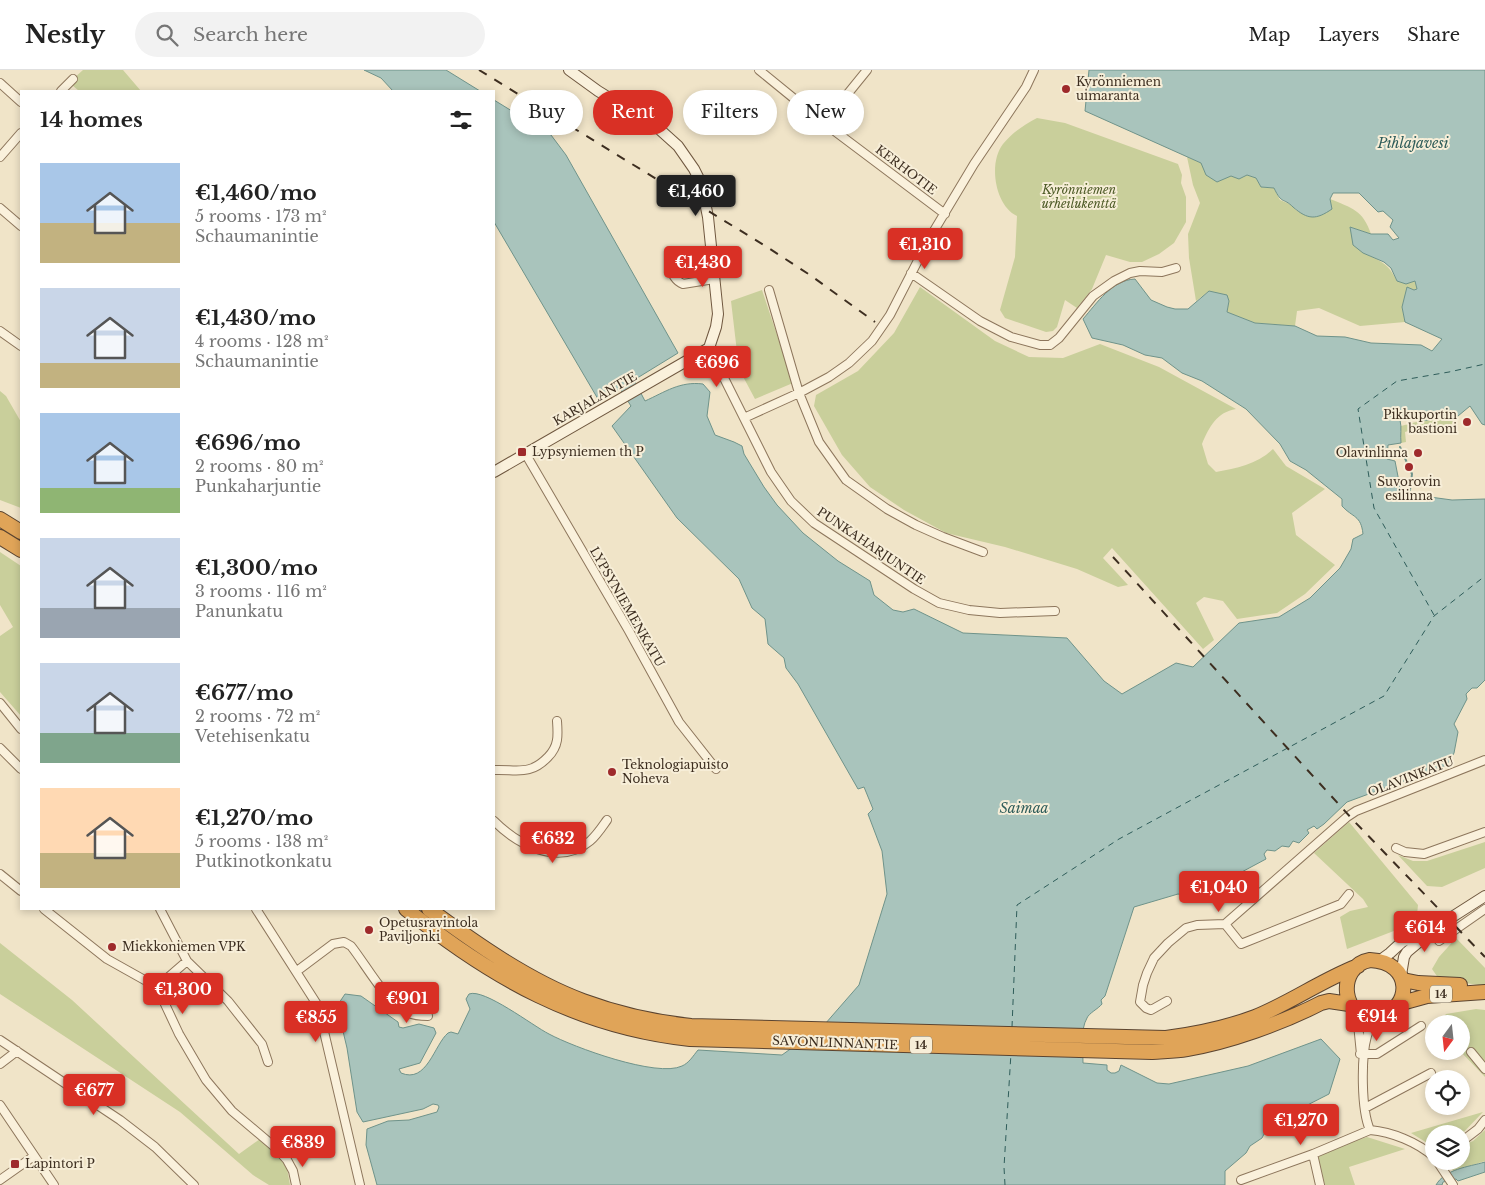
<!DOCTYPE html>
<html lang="en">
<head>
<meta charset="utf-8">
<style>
	body { margin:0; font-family:"Libre Baskerville",serif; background:#f2f2f2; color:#222; height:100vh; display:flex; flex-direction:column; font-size:19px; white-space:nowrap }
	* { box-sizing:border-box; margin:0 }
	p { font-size:16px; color:#767676 }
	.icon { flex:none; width:28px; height:28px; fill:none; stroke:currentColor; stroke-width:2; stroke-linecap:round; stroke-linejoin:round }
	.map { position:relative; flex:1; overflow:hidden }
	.side { position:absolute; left:20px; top:20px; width:475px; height:820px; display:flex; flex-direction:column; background:#fff; border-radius:0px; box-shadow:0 2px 8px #0003 }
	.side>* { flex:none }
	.top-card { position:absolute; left:510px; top:20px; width:475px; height:45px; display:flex; gap:10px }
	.needle { width:32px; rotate:195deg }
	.buttons { position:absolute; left:1425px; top:945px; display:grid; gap:10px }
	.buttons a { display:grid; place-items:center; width:45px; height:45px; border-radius:50%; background:#fff; box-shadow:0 2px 8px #0003; font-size:25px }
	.price { position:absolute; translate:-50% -42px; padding:0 11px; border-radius:5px; background:#d93025; color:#fff; font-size:16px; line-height:32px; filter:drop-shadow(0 1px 2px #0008) }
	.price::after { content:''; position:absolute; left:50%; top:30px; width:15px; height:11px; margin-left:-8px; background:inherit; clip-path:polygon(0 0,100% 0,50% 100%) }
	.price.on { background:#222; color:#fff }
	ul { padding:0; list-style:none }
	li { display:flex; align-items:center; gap:15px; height:125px; padding:0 20px }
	li span { display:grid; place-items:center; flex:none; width:140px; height:100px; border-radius:0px; color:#555 }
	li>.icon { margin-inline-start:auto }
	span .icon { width:60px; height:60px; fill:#fffc; stroke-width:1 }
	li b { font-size:21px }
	h2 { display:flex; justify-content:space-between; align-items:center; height:60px; padding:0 20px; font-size:21px }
	.tag { padding:0 18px; border-radius:22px; background:#fff; box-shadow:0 2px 8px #0003; font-size:18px; line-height:45px }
	.tag.on { background:#d93025; color:#fff }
	header { display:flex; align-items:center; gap:30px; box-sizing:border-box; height:70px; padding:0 25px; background:#fff; border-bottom:1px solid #e0e0e0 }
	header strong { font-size:24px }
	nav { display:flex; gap:28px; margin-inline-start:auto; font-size:18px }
	.search { width:350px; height:45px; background:#f2f2f2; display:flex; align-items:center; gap:12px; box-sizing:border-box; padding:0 18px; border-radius:28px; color:#767676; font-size:19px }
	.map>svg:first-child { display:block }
	.green { fill:#c9cf9b }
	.water { fill:#a9c4bc; stroke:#6f938a }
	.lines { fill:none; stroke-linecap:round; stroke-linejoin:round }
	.stream { stroke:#6f938a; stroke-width:2 }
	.ferry { stroke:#2f5d5a; stroke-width:1; stroke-dasharray:6 5; stroke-linecap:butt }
	.street-casing { stroke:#8d765c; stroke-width:10 }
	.secondary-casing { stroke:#6f573f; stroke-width:12 }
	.highway-casing { stroke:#5b4430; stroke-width:16 }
	.street { stroke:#faf1dc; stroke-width:8 }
	.secondary { stroke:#faf1dc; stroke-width:10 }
	.highway { stroke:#e0a458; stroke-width:14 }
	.rail { stroke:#3d2e20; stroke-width:2; stroke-dasharray:9 9; stroke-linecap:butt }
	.poi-dot { fill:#9e2a2b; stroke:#f7eed8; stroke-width:2 }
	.labels { text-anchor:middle; stroke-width:4; stroke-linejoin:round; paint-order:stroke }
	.shield { fill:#f7eed8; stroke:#756857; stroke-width:1 }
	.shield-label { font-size:11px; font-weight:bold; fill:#3d2e20 }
	.poi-label { font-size:12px; fill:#3d2e20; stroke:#f7eed8; text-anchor:start }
	.street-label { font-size:12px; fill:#3d2e20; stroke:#f7eed8 }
	.park-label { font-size:12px; font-style:italic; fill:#4d5a26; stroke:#f7eed8 }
	.water-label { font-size:14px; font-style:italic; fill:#2f5d5a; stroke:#f7eed8 }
</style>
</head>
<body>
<header>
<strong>Nestly</strong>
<div class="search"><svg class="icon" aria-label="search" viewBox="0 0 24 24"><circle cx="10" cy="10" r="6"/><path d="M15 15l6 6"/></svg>Search here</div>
<nav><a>Map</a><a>Layers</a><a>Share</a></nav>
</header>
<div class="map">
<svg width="1485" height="1115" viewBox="0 0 1485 1115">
	<rect width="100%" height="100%" fill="#f0e4c8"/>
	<path class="green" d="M83,0h40l18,21h-62l-7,-6 1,-6z
		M1037,48l28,5 113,41 4,11 -1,8 5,14v25l-12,21 -15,11 -17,8h-12l-24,-7 -14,34 -15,19 -12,-8 -8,27 -4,4 -7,1 -41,-14 -5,-8 15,-53 2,-41c-22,-10 -29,-53 -14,-72 10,-12 21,-19 34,-26z
		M1187,87l15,6 4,12 25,1 8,2 8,-3 9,3 5,9 13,1 6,12 12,5 5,6 33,-12c22,9 33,11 41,35l-21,-7 13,26c18,8 25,10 34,28h18l2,8 -3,1 -7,-2 -5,19 3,15 -45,4 -41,-18 -22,3 -2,15 -40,-3 -28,-11 2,-11 -20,-10 -13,10 -7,-43 -1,-24 12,-31 -7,-18z
		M920,217l75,54 34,16 34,1 37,-14 59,23 77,42c-19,3 -27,18 -34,35l6,20 8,8c21,-4 41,-8 57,-23l13,17 39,23 -33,24 4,22 39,30 -30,29 -28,19 -40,6 -14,-18 -19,-4 -8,6 18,37 -11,9 -91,-101 -9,10 25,27 -10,2 -41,-18 -72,-22 -59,-14 -42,-23 -34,-23 -28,-32 -28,-49 2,-11 42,-24 36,-38z
		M762,220l31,93 -38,16 -16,-30 -8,-68z
		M0,321l6,5 15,26v86l-21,-8z
		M1458,346l-7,9 -5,-1 -8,9 -11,-8 -22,7 1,10 -5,1v-17l19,-5z
		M0,482l21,14v150l-21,-24v-56l13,-9 -13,-22z
		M1349,752l69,83 -1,10 -18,14 -52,20 -7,-32 10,-6 18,-4 -5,-8 -49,-46z
		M1485,772v26l-43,19 -15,-1 -29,-31 15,6h14z
		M1456,868l29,30v18l-46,-7 -7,-10 7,-12z
		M0,873l72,57 167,154 21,-15 26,24 4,22h-21l-16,-10 -73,-63 -180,-118z
		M1476,939l9,1v67l-25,-26h1v-27h-23l8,-10z
		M1483,1042l-22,23v-1h-27v11l-2,1 -21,-13z
		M1485,1060v31l-32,10 -5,-10h13v-15l12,-5z
		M1367,1067l38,12 -56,18 6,18h-30l-7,-27 5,-7z"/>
	<path class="water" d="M364,0h82l34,21h-87l-12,-13z
		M1089,0h396v355l-3,-1 -12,-18 -12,10 -38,5 -3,-9h-3l1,4 -15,4c2,8 0,15 1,23l-13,2 -1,14 8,2 6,31 14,3 9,5 6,-3 22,3 33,-1v181l-8,8h-5l-6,6 1,5 -13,25 4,8 -4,21 -7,12 -100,37 -23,22 -7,5 -3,-3 -7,4 2,3 -10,10 -6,-2 -4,6 -7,-1 -7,5 -8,-1 -3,4 2,5 -56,30 -17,8 -15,-3 -44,13 -29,89 -4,4 1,4c-4,5 -13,9 -15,14 -7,12 -4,31 -4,45l24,2v5l4,3h4l4,-2 2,-6 36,18 12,1 79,-18 73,-27 19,20 -11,35 -49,25 -5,7 -8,2 -5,10 -12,8 -4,7 -21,18v14h-848l-11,-40 1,-16 21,-8 21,-1 28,-8 2,-5 -1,-2 -5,-1 -10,5 -60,13 -6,-10 -10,-64 -10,-42 8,-12 16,2 37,26 1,5 4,1 16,-4 15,4 2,5 -16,30 -21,6 2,4c26,11 33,-28 47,-40l3,-1 7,2 12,-25 -4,-10 3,-5c15,-6 64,32 80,40 24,13 108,44 133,32 7,-3 11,-10 16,-16l84,5 43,-31 34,-39 28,-91 -5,-43 -14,-37 5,-5 -9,-22 -6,2 -60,-105 -12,-16 -2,-10 -16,-14 -3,-25 -13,-11 -13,-29 -62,-61 -65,-92 19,-20 -11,-17 -22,10 -104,-177v-122l57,35 15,20 112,198 -44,27 11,21c20,-9 35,-20 58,-17l7,8 -3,24 8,19 19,7 8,4 2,8 20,33 13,18 26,28 35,28 32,20 4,14 19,15 10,2 11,-3 49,24 104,5 37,43 18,13 54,-31 17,4 46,-44 40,-6 31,-19 30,-30 11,-19 2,-10 10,-5c-2,-19 -10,-16 -21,-28v-7l-36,-29 -16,-9 -10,-17 -34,-35 -44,-28 -20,-8 -20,-15 -17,-3 -22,-10 -31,-7 -9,-19c14,-16 29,-39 52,-40l16,21 16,7 8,2h13l21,-18 18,4 2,6 -2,11 28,11 40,3 22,10 28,1 26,6 50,2 11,6 10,-12 -37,-17 -3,-15 5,-20 7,3 3,-1 -2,-8 -9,3 -9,-3 -6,-13 -7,-6 -21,-9 -10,-8 -3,-18 21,7h17l5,6 6,-2 -9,-11 3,-7 -10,-9 -5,1 -19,-19h-26l-3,6 2,10c-16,11 -24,11 -39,-2 -10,-10 -11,-2 -19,-19l-13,-1 -5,-9 -9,-3 -8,4 -8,-3 -14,6 -11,-7 -5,-12 -116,-52z
		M1485,1092v10l-27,9 -2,-2 -13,3 -1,3h-6c9,-16 32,-18 49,-23z"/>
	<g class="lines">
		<path class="stream" d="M1400,377l12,27 -2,16"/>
		<path class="ferry" d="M1434,545l-60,-107 -16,-99 39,-28 52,-9 36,-8
			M1012,957l5,-122 102,-66 265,-143 50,-80 51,-40
			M1005,1115l-1,-18 7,-114"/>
		<defs>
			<path id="street" d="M759,0l65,53 121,91
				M0,13l21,19
				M61,21l12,-12
				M824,53l43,-53
				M0,87l21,-24
				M0,138l21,18
				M669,196c3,7 6,15 14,18l31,-5
				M911,203l69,48 31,16 29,8h10l9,-7 34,-42 21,-15 16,-8 10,-2 22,1 14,-4
				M769,220l30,103 20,49 27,38 41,29 29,16 27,12 40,15
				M0,261l21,15
				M709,278l62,124 20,29 23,22 100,66 25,14 30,7 31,3 55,-2
				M744,348l55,-25 30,-16 20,-14 23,-22 18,-26 39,-76 45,-75 52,-77 8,-17
				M525,383l104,178 50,91 37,47
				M0,633l21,26
				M0,678l21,21
				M494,700c23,-1 36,6 54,-13 11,-11 10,-22 9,-36
				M494,751c24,24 65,46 96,20 7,-6 12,-14 17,-21
				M1396,778l9,4 19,2 61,-22
				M0,804l21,17
				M44,839l63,50 50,28 22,47 27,46 26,31 45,38 10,11 6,11 3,14
				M160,839l27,52 41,40 34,43 6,18
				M256,839l62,97 42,179
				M1225,854l16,20 100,-40 8,-10
				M1439,871l46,-32
				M297,901l36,-27 11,-2 7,4c16,20 35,57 58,67 6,3 13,3 19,3
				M157,917l30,-26
				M1167,931l-16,9 -5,-2 -6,-6 3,-17 4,-12 7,-15 14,-15 18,-15 11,-3 28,-1 122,-107 9,-6 129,-51
				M1355,941l3,13 3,30
				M1380,946c-5,6 -11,11 -13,20 -6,21 -6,74 3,94 22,2 47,12 64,27
				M0,970l120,80 35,27 39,38
				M1471,982l14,17
				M1360,984h17l44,-28
				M0,994l17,-13
				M0,1035l54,80
				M1365,1038l66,-35
				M1461,1072l17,-13 7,-9
				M1313,1084l7,31
				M1437,1091l16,24
				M0,1110l34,-24
				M1241,1110l72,-26 57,-24"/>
			<path id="secondary" d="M494,402l215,-124 7,-21 2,-13 -10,-97 -7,-34 -7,-14 -16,-23 -20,-18 -60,-37 -29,-21
				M1379,891l11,-8 12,-11 26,-12
				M1401,905l3,-18 3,-5 31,-26 47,-30"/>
			<path id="highway" d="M0,449l21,13
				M0,467l21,13
				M406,839c86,69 172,118 284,130l462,13c11,-1 23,-1 35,-3 42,-7 95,-26 134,-46l8,-2 20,3
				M429,839c46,34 100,72 154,92 35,13 71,21 108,25l475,12c30,-4 60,-10 89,-21 35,-14 67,-37 103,-51
				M1370,890c45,2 41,50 9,56 -38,8 -44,-50 -9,-56z
				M1403,910l15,3 42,2
				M1398,934l29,-8 58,-4"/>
		</defs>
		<use href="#street" class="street-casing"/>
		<use href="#secondary" class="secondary-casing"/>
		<use href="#highway" class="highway-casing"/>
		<use href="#street" class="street"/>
		<use href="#secondary" class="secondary"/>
		<use href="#highway" class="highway"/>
		<path class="rail" d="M479,0l288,177 43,28 65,47
			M1113,487l241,264 131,136"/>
	</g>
	<g class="poi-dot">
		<circle cx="1066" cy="19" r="5"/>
		<circle cx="1467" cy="352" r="5"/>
		<rect x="517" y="377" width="10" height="10" rx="2.5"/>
		<circle cx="1418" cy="383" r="5"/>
		<circle cx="1409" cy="397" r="5"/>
		<circle cx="612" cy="702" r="5"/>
		<circle cx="369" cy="860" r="5"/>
		<circle cx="112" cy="877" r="5"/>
		<rect x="10" y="1089" width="10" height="10" rx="2.5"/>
	</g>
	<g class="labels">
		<g class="shield">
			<rect x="1430" y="915.5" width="22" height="17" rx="4"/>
			<rect x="910" y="966.5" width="22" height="17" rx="4"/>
		</g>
		<g class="shield-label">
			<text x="1441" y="928">14</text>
			<text x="921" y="979">14</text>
		</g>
		<g class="poi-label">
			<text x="1076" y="16">Kyrönniemen<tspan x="1076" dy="14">uimaranta</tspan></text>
			<text x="1457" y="349" text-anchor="end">Pikkuportin<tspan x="1457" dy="14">bastioni</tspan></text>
			<text x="532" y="386">Lypsyniemen th P</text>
			<text x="1408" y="387" text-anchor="end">Olavinlinna</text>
			<text x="1409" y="416" text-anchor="middle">Suvorovin<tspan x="1409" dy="14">esilinna</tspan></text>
			<text x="622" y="699">Teknologiapuisto<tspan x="622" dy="14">Noheva</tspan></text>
			<text x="379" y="857">Opetusravintola<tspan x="379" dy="14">Paviljonki</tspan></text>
			<text x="122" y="881">Miekkoniemen VPK</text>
			<text x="25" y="1098">Lapintori P</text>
		</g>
		<g class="street-label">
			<text transform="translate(906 100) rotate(37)" y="4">KERHOTIE</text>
			<text transform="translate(595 329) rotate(-30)" y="4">KARJALANTIE</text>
			<text transform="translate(871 476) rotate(34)" y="4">PUNKAHARJUNTIE</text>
			<text transform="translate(627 537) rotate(60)" y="4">LYPSYNIEMENKATU</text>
			<text transform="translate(1411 707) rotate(-21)" y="4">OLAVINKATU</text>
			<text transform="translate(835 973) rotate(2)" y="4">SAVONLINNANTIE</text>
		</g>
		<g class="park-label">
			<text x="1079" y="124">Kyrönniemen<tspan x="1079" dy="14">urheilukenttä</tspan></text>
		</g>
		<g class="water-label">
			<text x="1413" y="78">Pihlajavesi</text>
			<text x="1024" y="743">Saimaa</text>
		</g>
	</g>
</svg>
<div class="buttons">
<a><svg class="needle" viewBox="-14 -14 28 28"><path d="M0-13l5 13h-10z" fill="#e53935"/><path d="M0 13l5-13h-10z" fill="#767676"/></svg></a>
<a><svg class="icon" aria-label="locate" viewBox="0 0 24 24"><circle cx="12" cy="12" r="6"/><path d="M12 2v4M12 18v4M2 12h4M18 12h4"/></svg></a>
<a><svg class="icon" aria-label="layers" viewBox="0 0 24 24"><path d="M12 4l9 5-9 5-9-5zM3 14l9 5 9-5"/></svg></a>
</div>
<b class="price on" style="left:696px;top:147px">€1,460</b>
<b class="price" style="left:925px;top:200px">€1,310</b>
<b class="price" style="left:703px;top:218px">€1,430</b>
<b class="price" style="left:717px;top:318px">€696</b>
<b class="price" style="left:553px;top:794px">€632</b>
<b class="price" style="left:1219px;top:843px">€1,040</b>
<b class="price" style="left:1425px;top:883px">€614</b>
<b class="price" style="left:183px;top:945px">€1,300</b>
<b class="price" style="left:407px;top:954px">€901</b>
<b class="price" style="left:1377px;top:972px">€914</b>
<b class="price" style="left:316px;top:973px">€855</b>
<b class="price" style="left:94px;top:1046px">€677</b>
<b class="price" style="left:1301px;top:1076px">€1,270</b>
<b class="price" style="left:303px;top:1098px">€839</b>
<div class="top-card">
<a class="tag">Buy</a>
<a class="tag on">Rent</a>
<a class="tag">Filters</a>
<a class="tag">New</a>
</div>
<section class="side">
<h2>14 homes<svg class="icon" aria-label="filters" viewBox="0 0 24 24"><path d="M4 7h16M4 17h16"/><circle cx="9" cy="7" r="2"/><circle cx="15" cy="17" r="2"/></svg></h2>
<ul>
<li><span style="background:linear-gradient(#a9c7e8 60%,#c2b280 0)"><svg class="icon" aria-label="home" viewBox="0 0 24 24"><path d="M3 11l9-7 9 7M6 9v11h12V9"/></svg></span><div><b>€1,460/mo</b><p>5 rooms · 173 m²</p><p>Schaumanintie</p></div></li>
<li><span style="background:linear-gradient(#c9d6e8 75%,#c2b280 0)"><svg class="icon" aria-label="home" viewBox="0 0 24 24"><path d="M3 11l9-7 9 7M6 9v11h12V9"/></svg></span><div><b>€1,430/mo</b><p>4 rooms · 128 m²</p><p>Schaumanintie</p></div></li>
<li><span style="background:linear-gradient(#a9c7e8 75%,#8fb573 0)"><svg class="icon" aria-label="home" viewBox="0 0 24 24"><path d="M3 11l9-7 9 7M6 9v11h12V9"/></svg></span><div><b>€696/mo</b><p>2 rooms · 80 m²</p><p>Punkaharjuntie</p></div></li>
<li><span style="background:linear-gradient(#c9d6e8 70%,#9aa5b1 0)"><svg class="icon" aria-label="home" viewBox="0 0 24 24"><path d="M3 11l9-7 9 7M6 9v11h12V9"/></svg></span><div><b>€1,300/mo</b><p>3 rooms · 116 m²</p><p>Panunkatu</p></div></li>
<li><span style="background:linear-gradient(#c9d6e8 70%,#7fa58c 0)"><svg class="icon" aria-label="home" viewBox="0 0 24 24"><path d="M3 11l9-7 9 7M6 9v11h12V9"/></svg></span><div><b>€677/mo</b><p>2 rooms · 72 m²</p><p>Vetehisenkatu</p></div></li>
<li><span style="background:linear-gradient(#ffd9b3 65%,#c2b280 0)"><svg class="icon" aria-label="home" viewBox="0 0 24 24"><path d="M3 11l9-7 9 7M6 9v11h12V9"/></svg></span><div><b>€1,270/mo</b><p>5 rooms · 138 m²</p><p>Putkinotkonkatu</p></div></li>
</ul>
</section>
</div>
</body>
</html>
